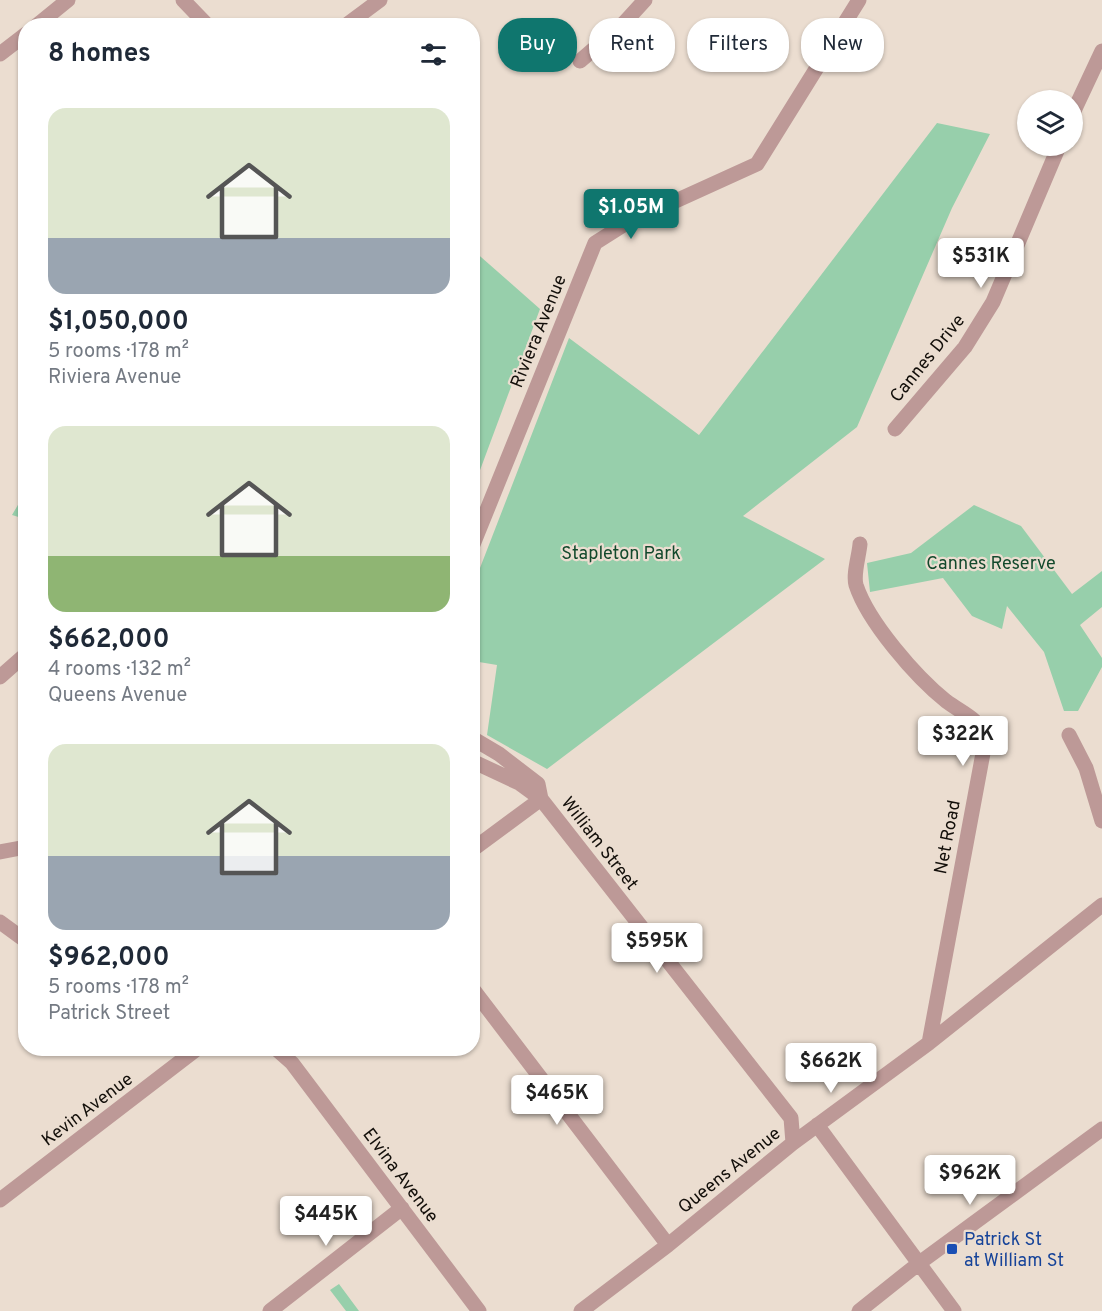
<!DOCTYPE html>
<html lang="en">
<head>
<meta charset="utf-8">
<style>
	body { margin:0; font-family:Overpass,sans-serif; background:#f2f2f3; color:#1f2937; height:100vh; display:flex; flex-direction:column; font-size:22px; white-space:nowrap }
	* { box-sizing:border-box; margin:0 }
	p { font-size:20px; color:#747a83 }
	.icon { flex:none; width:33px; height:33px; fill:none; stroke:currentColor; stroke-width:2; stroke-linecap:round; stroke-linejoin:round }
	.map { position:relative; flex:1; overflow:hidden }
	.drawer { position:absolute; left:18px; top:18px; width:462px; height:1038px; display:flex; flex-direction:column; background:#fff; border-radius:24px; box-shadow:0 2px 4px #0004 }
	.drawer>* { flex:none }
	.hud { position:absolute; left:498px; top:18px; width:513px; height:54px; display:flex; gap:12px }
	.buttons { position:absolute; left:1017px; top:90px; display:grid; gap:12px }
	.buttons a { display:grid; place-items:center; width:66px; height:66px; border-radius:50%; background:#fff; box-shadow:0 2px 4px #0004; font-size:30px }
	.price { position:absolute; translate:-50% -51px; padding:0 14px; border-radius:6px; background:#fff; color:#222; font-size:20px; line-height:39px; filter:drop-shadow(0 2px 3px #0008) }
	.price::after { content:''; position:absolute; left:50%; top:36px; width:18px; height:14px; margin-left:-9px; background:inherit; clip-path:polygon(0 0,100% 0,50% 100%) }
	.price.selected { background:#0f766e; color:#fff }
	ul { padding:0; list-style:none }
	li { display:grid; align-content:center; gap:12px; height:318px; padding:0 30px }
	li span { display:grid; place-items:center; height:186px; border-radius:18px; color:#555 }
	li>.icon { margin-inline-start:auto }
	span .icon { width:108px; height:108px; fill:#fffc; stroke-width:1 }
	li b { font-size:26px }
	h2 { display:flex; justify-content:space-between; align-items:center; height:72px; padding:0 30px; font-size:26px }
	.tag { padding:0 21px; border-radius:24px; background:#fff; box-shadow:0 2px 4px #0004; font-size:21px; line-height:54px }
	.tag.selected { background:#0f766e; color:#fff }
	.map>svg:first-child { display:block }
	.green { fill:#97cfab }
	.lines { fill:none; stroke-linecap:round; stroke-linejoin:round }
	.minor { stroke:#bd9997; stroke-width:15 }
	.transit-dot { fill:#1a4fb4; stroke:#ebddd0; stroke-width:2 }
	.labels { text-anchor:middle; stroke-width:4.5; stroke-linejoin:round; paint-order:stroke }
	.street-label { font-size:18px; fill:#130f0a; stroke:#ebddd0 }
	.park-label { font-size:18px; fill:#12492c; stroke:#ebddd0 }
	.transit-label { font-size:18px; fill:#164399; stroke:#ebddd0; text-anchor:start }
</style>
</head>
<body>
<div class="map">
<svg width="1102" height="1311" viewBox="0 0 1102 1311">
	<rect width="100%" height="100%" fill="#ebddd0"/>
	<path class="green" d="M937,123l53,11 -38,74 -95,219 -114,89 82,43 -278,210 -60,-34 10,-70 -24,-4v-87l7,-6 89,-230 130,97z
		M473,250l67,59 -67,180z
		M25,493l1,26h-1l-13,-4z
		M974,505l47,21 51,68 30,-23v36l-22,18 22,33v9l-24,44h-14l-20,-59 -37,-46 -5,23 -30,-13 -29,-38 -73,14 -3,-29 44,-10z
		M339,1284l20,27h-13l-16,-21z"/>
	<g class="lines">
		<path class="minor" d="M183,0l25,26
			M36,26l32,-26
			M345,26l35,-26
			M0,54l26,-20
			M580,61l44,-38 21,-23
			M1072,115l30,-64
			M895,429l70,-82 28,-45 66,-156
			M860,544c-1,12 -7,30 -4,41 12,37 60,92 90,116 16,12 32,17 40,36l-57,306
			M472,547l123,-304 30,-19 132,-60 102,-164
			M0,677l26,-23
			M1069,735l17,33 16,53
			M472,738l27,16 39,30 3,15
			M472,761l47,22 22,16 250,319 2,25
			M472,850l69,-51
			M0,852l26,-5
			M0,922l26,19
			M472,988l196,257
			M275,1048l17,15 187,248
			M817,1125l137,186
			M0,1200l198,-152
			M270,1311l132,-103
			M581,1311l87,-66 125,-102 136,-100 173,-138
			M859,1311l59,-47 184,-135"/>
	</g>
	<rect class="transit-dot" x="946" y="1243" width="12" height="12" rx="3"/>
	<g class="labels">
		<g class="street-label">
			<text transform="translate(538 331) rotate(-68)" y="6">Riviera Avenue</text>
			<text transform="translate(927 358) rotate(-51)" y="6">Cannes Drive</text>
			<text transform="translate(947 837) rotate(-79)" y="6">Net Road</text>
			<text transform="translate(600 843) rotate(52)" y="6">William Street</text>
			<text transform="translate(87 1109) rotate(-37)" y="6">Kevin Avenue</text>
			<text transform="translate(729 1170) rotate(-39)" y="6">Queens Avenue</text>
			<text transform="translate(401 1175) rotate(53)" y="6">Elvina Avenue</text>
		</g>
		<g class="park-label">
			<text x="621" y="559">Stapleton Park</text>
			<text x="991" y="569">Cannes Reserve</text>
		</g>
		<g class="transit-label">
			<text x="964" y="1245">Patrick St<tspan x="964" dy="21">at William St</tspan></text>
		</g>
	</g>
</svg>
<div class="buttons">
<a><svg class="icon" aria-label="layers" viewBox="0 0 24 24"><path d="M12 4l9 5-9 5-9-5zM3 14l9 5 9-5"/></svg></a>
</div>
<b class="price selected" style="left:631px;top:240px">$1.05M</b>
<b class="price" style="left:981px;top:289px">$531K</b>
<b class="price" style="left:963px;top:767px">$322K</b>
<b class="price" style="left:657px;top:974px">$595K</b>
<b class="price" style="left:831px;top:1094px">$662K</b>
<b class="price" style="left:557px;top:1126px">$465K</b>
<b class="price" style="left:970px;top:1206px">$962K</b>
<b class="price" style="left:326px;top:1247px">$445K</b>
<div class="hud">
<a class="tag selected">Buy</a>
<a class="tag">Rent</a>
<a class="tag">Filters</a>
<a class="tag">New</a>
</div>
<section class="drawer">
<h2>8 homes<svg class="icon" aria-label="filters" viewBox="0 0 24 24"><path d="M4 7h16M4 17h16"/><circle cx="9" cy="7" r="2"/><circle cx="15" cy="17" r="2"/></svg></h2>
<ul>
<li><span style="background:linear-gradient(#dfe7d0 70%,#9aa5b1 0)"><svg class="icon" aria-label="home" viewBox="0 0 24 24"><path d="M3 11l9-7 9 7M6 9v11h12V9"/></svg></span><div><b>$1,050,000</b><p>5 rooms · 178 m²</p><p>Riviera Avenue</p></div></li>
<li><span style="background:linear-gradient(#dfe7d0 70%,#8fb573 0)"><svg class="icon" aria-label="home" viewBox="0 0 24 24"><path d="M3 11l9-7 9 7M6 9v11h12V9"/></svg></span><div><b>$662,000</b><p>4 rooms · 132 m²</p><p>Queens Avenue</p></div></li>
<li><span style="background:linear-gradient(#dfe7d0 60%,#9aa5b1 0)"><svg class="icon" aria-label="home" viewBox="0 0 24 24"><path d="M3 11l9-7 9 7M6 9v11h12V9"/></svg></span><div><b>$962,000</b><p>5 rooms · 178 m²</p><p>Patrick Street</p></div></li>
</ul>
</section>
</div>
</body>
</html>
